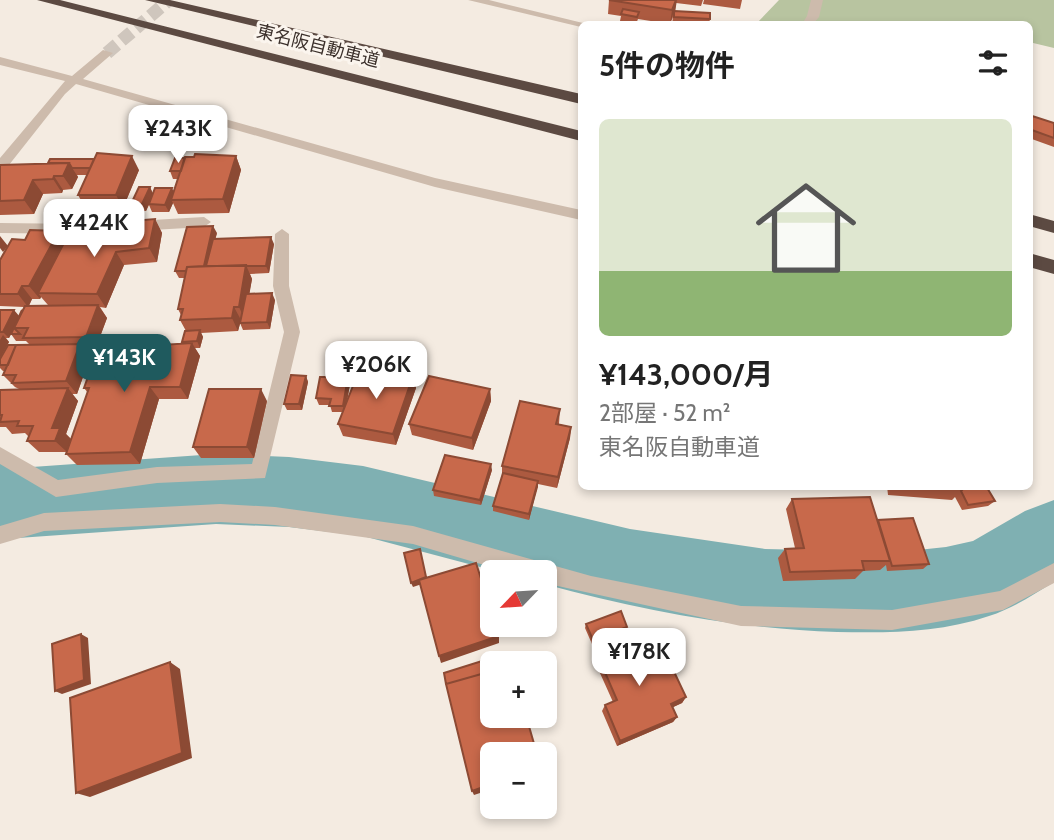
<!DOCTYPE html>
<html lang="ja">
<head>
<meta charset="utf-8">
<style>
	body { margin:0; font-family:Cabin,"Noto Sans JP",sans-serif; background:#f2f2f2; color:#222; height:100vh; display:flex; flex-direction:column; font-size:26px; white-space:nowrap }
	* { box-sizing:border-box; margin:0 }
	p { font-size:23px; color:#767676 }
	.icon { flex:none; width:38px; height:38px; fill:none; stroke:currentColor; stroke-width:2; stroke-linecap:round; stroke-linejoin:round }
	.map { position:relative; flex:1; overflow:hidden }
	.details { position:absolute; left:578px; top:21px; width:455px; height:469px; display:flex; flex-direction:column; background:#fff; border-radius:10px; box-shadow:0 4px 10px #0003 }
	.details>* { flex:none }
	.needle { width:46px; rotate:245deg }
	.buttons { position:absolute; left:480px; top:560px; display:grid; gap:14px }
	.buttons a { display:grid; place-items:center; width:77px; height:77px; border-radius:10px; background:#fff; box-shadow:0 4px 10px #0003; font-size:35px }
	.price { position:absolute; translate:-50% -60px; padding:0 16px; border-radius:14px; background:#fff; color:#222; font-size:23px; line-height:46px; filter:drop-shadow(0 2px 4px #0008) }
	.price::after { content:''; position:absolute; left:50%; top:42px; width:21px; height:16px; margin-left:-10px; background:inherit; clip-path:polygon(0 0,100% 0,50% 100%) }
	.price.selected { background:#1f5a5e; color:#fff }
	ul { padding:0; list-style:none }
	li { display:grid; align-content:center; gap:14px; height:371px; padding:0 21px }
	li+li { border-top:2px solid #e0e0e0 }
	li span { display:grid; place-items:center; height:217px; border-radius:10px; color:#555 }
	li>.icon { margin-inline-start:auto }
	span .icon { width:126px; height:126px; fill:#fffc; stroke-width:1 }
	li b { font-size:30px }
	h2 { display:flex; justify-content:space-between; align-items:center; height:84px; padding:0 21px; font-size:30px }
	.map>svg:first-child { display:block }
	.green { fill:#b8c4a0 }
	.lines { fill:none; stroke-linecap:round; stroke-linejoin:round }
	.river { fill:#7fb0b2; fill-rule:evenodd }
	.minor-tunnel { stroke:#cfc6bd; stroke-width:13; stroke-dasharray:13 6; stroke-linecap:butt }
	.minor { fill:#cdbbac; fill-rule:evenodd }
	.highway { fill:#5c4a42; fill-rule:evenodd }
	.wall { fill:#ac5a40; fill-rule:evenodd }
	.shaded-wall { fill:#8c4a34 }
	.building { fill:#c8694b; stroke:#8c4a34; stroke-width:2 }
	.labels { text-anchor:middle; stroke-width:6; stroke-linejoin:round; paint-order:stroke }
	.far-street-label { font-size:18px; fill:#3b302b; stroke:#fbf5ee }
</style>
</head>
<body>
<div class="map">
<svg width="1054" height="840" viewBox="0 0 1054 840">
	<rect width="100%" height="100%" fill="#f4ebe1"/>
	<path class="green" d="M779,0h275v48l-25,-6v-18h-273z"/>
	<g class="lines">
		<path class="river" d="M0,453l32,14 184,-13 73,3 74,9 267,63 135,20 134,3 47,-5 27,-6 52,-30 29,-11v82c-21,13 -41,26 -65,34 -50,17 -100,17 -152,16 -100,-3 -196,-22 -293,-48v-12h-45l-136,-36 -74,-9 -73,-3 -198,14 -18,-6z"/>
		<path class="minor-tunnel" d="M107,53l62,-53"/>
		<path class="minor" d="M468,0h21l98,24h-6v3z
			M811,0h12l-4,17 -6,7h-11l5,-8z
			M103,50l10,3 -30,26 352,99 146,32v10l-146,-33 -359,-103 -11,10 -60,76 -5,1v-13l65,-77 -65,-16v-8l72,19z
			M204,217l7,5 -7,5 -121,7 -83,-1v-10l83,1z
			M282,229l7,5v52l11,46 -35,146 -108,5 -101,14 -56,-33v-17l58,33 99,-13 95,-3 32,-132 -11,-46 2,-52z
			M220,504l55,3 138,19 178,50 150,30 151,4 108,-19 54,-28v20l-51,27 -111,20 -151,-4 -197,-43v-11h-36l-95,-28 -138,-19 -55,-3 -176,9 -44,13v-18l44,-13z"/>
		<path class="highway" d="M37,0h23l521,131v10z
			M145,0h25l411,94v10z
			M1029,214l25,7v12l-25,-7z
			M1029,253l25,7v14l-25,-7z"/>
	</g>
	<path class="wall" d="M609,0h94l-2,6 -25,-3 -1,8 35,8 -1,5h-37l1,-7 -3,7 -32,-5 -2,5 -16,-3 1,-5 -13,-2z
		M704,0h38l-2,9 -37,-5z
		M1029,115l25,8v24l-25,-9z
		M236,156l5,14 -12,43 -51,1 -5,-11 -4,9h-17l-3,-7 -3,6h-11l-4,-7 19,-17 3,7 21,-2 4,-13h-5l-3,-8z
		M0,165l139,5 -16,38 -15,1 -2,6h-23l-4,-7 3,-6 -4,-7 9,-20h-10l1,2 -6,12 -9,1 -1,3 -19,1 -9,20 -34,1z
		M155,219l7,14 -5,29 -33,3 -18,43 -6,-1 7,11 -12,32h-10l5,7 -13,37h-5l6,7 -12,33 5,5 17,-46 -4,-5 99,-44 -1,-2 4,-11 -6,-11 1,-5 -3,-6 7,-31h-6l-4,-7 42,-38 -2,6 59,5 -5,29 -19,1 2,5 -3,15 26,6 -5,29 -27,1 -3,-7 1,-3 -3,11 -37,2 2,4 -3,11h-5l5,8 -12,43h-29l-19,65 -63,1 -11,-11v-2h-27l-12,-11 2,-4 -4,-4 -13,1 -6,-7h-6v-37l19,-1 -4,-2 -12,-12 2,-4h-2l-3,-3v-9l30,-14 -4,-4h-10l-5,-7 -2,4h-3l3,4 -9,16v-48l19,6 5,-9 -24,-1v-46l65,-20 53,-11zM41,297l7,8 -19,1 3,-7h8z
		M306,376l2,6 -6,28h-15l-3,-6z
		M413,376l3,12 -20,57 -53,-9 -5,-12 5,-12h-11l-2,-7h-11l-3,-7 32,-21 2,7 -3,17z
		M490,389l1,12 -18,49 -61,-15 -3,-11z
		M267,401l-13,57h-53l-8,-11z
		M560,409l-1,15 12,3 -1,11 -13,50 -19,-4 -9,36 -36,-9v-5l9,-30v-10z
		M492,470l-11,35 -47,-9 -1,-6z
		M887,486h75l1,3 32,12 -7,5 -26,4 -7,-13 -3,3 -64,-5z
		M792,499l85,21 52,44 -6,5 -36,2 -1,-6 -6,5 -17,1 -8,8 -72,2 -5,-23 7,-9 10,-1 -9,-39z
		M586,624l40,8 -34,12 -7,-16z
		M597,654l62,11 27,32 -4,6 -9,4 4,10 -4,5 -56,24 -15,-35 3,-6 8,-3 -18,-40z"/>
	<path class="shaded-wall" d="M677,0l-2,12 -1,-1 -4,13 2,-14z
		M132,156l7,14 -16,38 -7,-13z
		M236,156l5,14 -12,43 -6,-14z
		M69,163l9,14 -6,12 -9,-13z
		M54,176l9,14 -1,3 -9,-14z
		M33,180l10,14 -9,20 -10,-14z
		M150,187l3,7 -7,17 -4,-7z
		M172,188l3,7 -4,5 2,3 -4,9 -4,-7z
		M104,201l4,8 -2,6 -4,-7z
		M155,219l7,14 -5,29 -8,-14z
		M213,226l4,7 -9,35 -5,2z
		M59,231l9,14 -30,48 3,4 -1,2 -11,-13z
		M0,236l8,10 -5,6 -3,-4z
		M271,237l3,7 -5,29 -3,-7z
		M116,252l8,13 -18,43 -9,-14z
		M246,265l6,14 -7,41 -6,-13z
		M22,286l10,13 -4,8 -10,-13z
		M272,293l3,7 -5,29 -3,-7z
		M98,305l9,13 -12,32 -9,-13z
		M234,307l7,13 -3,11 -6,-13z
		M14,310l6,7 -11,21 -6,-6z
		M200,330l3,7 -3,11 -3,-7z
		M3,335l6,7 -9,16v-18z
		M192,343l8,13 -12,43 -8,-12z
		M80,344l10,13 -13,37 -11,-13z
		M306,376l2,6 -6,28 -3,-6z
		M413,376l3,12 -20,57 -3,-11z
		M348,377l2,7 -5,29 -2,-7z
		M150,387l9,12 -19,65 -10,-12z
		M68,388l10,13 -12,33 5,5 -4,13 -12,-11 -3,-13z
		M261,389l6,12 -13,57 -7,-11z
		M490,389l1,12 -18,49 -1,-12z
		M571,427l-1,11 -13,50 1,-11z
		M491,464l1,6 -11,35 -1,-5z
		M538,481v6l-9,33v-6z
		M426,577l2,5 -15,5 -2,-4z
		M627,627l-1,5 -34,12 1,-4z
		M81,634l7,4 3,46 -29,10 -7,-3z
		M499,636v7l-58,20 -2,-7z
		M170,662l10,7 12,89 -102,39 -14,-4z
		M686,697l-4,6 -15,7 4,-6z
		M677,717l-4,5 -56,24 3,-5z
		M492,784v5l-18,6 -2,-4z"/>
	<path class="building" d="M609,0h67l-4,10z
		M623,9l16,3 -2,5 -16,-3z
		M674,11l36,2v6l-36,-2z
		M1029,115l25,8v15l-25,-9 1,-6h-1z
		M97,153l35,3 -16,39h-38z
		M195,154l41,2 -13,43 -52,1 14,-43h9z
		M175,158h10l-4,13h-11z
		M50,159h44l-4,9h-18l-3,-5h-21z
		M69,163l-6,13h-9l-1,3 -20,1 -9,20 -24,1v-36z
		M139,187h11l-8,17h-11z
		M155,188h17l-7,17 -16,-1z
		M104,201l-2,7h-23l3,-6z
		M155,219l-6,29 -33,4 -19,42 -59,-1 28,-54 48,3 6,-20z
		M213,226l-9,40 -17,1 -1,4h-11l12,-44z
		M118,229l-4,13 -40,-3 3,-5z
		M30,230l29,1 -30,55h-7l-4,8h-18v-34l12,-21 13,1z
		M271,237l-5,29h-60l7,-27z
		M246,265l-7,42h-5l-2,11 -52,2 3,-11h-5l9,-42z
		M272,293l-5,29 -27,1 6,-29z
		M98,305l-12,32 -63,1 5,-10h-14l11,-22z
		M0,310h14l-11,22h-3z
		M22,310l-8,18 6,6h-9z
		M200,330l-3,11 -15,1 3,-11z
		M192,343l-12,44h-30l-20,65 -64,2 23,-66h-5l14,-39z
		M80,344l-14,37 -54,2 4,-8h-13l13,-30z
		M8,345h14h-6l-8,20h-8v-6z
		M360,368l53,8 -20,58 -55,-10z
		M291,375l15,1 -7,28h-15z
		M429,376l61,13 -18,49 -63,-14z
		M320,377h28l-5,29h-14l2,-7 -15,-1z
		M68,388l-16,40h8l-5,13h-28l6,-15h-16l2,-5 -19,1 2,-7h-2v-25z
		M209,389h52l-14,58h-54z
		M520,401l40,8 -4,15 15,3 -13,50 -56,-11z
		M445,455l46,9 -11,36 -47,-10z
		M503,473l35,8 -9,33 -36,-8z
		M922,486h40l1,3z
		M979,486h7l9,15 -27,4 -7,-14 2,-2z
		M870,497l20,64h-28l2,9 -74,2 -5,-23 19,-1 -12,-49z
		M913,518l16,46 -37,2 -14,-46z
		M420,549l6,28 -15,6 -7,-30z
		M476,563l16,50v12h3l4,11 -60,20 -20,-76z
		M621,611l6,16 -34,13 -7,-16z
		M81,634l3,46 -29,11 -3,-47z
		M645,635l14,30 10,-4 17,36 -15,7 6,13 -57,24 -15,-36 12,-5 -20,-46z
		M501,655l2,8h-11v8l-46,13 -2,-11z
		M170,662l12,91 -106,40 -6,-95z
		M492,671v45h34l11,38h-45v30l-20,7 -26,-107z"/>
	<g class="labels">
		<g class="far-street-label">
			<text transform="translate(318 46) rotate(14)" y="6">東名阪自動車道</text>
		</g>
	</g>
</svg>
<div class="buttons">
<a><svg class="needle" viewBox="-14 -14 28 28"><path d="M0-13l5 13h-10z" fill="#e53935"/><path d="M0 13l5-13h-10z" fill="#767676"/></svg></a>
<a>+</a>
<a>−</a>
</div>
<b class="price" style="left:178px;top:165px">¥243K</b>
<b class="price" style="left:94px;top:259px">¥424K</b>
<b class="price selected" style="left:124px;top:394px">¥143K</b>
<b class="price" style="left:376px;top:401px">¥206K</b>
<b class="price" style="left:639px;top:688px">¥178K</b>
<section class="details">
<h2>5件の物件<svg class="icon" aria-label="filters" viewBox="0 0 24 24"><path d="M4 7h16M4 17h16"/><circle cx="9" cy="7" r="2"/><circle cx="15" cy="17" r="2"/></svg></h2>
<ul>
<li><span style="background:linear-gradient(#dfe7d0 70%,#8fb573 0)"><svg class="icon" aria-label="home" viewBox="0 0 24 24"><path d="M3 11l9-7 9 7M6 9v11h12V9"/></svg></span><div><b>¥143,000/月</b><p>2部屋 · 52 m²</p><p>東名阪自動車道</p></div></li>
</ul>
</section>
</div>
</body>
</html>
